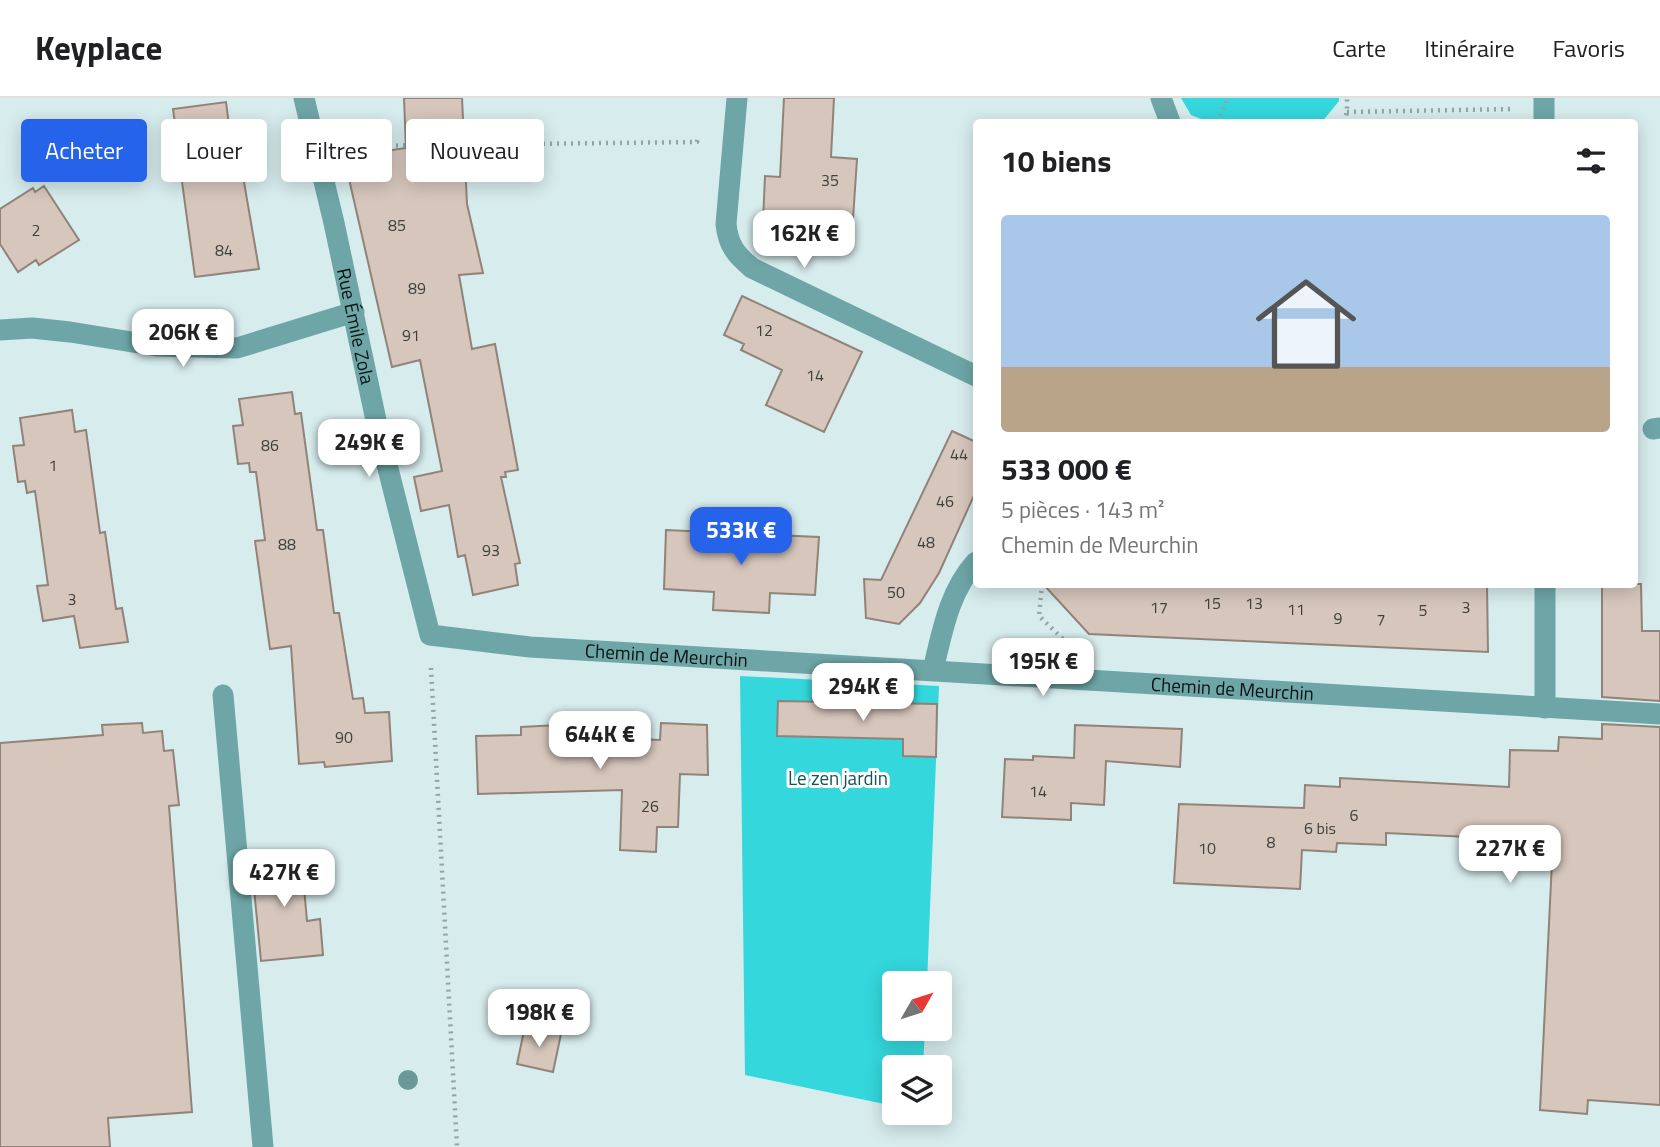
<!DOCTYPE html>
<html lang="fr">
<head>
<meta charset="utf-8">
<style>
	body { margin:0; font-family:"Titillium Web",sans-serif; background:#f2f2f2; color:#202124; height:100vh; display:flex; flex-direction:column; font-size:26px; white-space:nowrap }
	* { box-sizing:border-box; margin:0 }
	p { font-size:23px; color:#757577 }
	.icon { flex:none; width:38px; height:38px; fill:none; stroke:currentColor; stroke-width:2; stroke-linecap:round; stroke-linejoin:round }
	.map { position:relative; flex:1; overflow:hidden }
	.panel { position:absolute; left:973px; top:21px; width:665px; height:469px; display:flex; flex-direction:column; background:#fff; border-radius:7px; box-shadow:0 4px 18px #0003 }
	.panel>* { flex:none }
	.banner { position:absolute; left:21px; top:21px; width:665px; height:63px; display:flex; gap:14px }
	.needle { width:46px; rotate:51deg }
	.controls { position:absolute; left:882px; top:873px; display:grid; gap:14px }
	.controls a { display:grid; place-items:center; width:70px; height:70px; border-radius:7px; background:#fff; box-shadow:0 4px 18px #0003; font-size:35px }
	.price { position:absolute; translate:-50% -60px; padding:0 16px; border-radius:14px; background:#fff; color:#222; font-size:23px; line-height:46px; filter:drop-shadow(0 2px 4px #0008) }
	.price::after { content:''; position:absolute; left:50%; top:42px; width:21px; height:16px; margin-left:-10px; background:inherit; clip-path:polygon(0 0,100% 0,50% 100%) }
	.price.active { background:#2563eb; color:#fff }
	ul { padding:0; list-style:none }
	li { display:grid; align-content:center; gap:14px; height:371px; padding:0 28px }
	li+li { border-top:2px solid #e0e0e0 }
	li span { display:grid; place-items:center; height:217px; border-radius:7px; color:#555 }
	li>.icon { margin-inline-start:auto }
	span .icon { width:126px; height:126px; fill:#fffc; stroke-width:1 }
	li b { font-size:30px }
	h2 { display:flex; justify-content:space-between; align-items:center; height:84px; padding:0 28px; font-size:30px }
	.pill { padding:0 24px; border-radius:7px; background:#fff; box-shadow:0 4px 18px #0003; font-size:24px; line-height:63px }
	.pill.active { background:#2563eb; color:#fff }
	header { display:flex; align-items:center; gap:42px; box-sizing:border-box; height:98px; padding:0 35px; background:#fff; border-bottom:2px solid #e0e0e0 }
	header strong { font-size:33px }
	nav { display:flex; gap:38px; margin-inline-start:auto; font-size:24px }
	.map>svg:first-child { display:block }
	.green { fill:#33d7dc }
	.building { fill:#d6c6bc; stroke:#918379; stroke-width:2 }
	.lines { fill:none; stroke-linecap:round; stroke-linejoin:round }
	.path { stroke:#94a4a5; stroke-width:4.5; stroke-dasharray:2 5; stroke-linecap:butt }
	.lane { stroke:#6ea6a7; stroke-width:21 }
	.street { stroke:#6ea6a7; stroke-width:21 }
	.tree { fill:#6b999a }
	.labels { text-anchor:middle; stroke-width:6; stroke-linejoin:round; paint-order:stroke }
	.number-label { font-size:16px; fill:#3e403d }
	.street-label { font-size:19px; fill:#0b1313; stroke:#fff }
	.park-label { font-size:19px; fill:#125557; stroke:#fff }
</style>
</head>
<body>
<header>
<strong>Keyplace</strong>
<nav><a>Carte</a><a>Itinéraire</a><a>Favoris</a></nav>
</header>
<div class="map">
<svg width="1660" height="1049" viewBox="0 0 1660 1049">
	<rect width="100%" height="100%" fill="#d7eced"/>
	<path class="green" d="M1181,0h158v3l-17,21h-34l-21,-2 -3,2h-55l-18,-7z
		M740,578l199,10 -12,297 -33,1v45h31l-2,38 -29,1v38l-149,-31z"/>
	<path class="building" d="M404,0h58l5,106 16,69 -24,2 13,74 23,-5 23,126 -13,2 1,5h-5l19,86 -5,1 3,21 -45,10 -8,-40 -7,2 -9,-52 -28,6 -7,-34 28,-6 -22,-111 -28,7 -48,-210 62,-9z
		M784,0h50l-3,59 26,2 -6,90 -50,-3 1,-22 -39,-3 2,-45 15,1z
		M226,4l3,23 5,-1 25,145 -64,8 -15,-110 -9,1 -5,-35 10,-2 -3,-22z
		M44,88l35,54 -40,25 -3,-5 -18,12 -18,-28v-35l33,-21 2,4z
		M742,198l120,56 -38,80 -58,-27 16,-35 -41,-20 3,-6 -20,-9z
		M292,294l3,22 6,-1 16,117h6l11,83h5l14,86 10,-1 2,15 24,-1 3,49 -67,6 -1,-5 -25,2 -8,-118 -21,3 -15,-108 10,-1 -9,-68h-6l-1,-9 -11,1 -5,-38 10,-1 -4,-26z
		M72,312l3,22 11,-2 14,103 5,-1 11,77 6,-1 6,34 -48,6 -6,-32 -31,5 -6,-35 11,-1 -13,-94 -8,2 -2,-12 -7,1 -5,-36 11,-1 -4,-27z
		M952,333l24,11v49l-37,82 -19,30 -21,21 -33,-6 -2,-39 17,1z
		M666,432l153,7 -4,58 -45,-2 -1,20 -56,-3 1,-18 -50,-3z
		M1043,486h444l1,68 -399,-18z
		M1602,486h39l1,47h18v70l-58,-4z
		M778,603l159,3 -1,53 -33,-1v-17l-126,-3z
		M142,625l1,10 19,-2 2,20 9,-1 6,55 -10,1 23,306 -84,6 2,29h-110v-404l103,-8 -1,-10z
		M661,625l46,2 1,50 -28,-1 -2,53h-21l-1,25 -36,-2 2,-60 -144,4 -2,-58 45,-1v-8l37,-2v10l102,5z
		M1602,626l58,3v378l-72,-5 -1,14 -47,-4 13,-269 -167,-8v12l-49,-2 -1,9 -34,-2 -2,39 -126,-6 5,-79 125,4 1,-23 35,2v-9l169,9 1,-37 48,1 1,-14 43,2z
		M1075,627l107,4 -2,38 -74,-6 -2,44 -33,-2v17l-69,-3 3,-58 28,1v-4l41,2z
		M301,755l6,68 13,-2 3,36 -62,6 -10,-103z
		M525,928l36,8 -8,38 -36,-8z"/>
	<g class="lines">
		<path class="path" d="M1347,14l164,-3
			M1217,24l11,-24
			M1344,24l3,-10v-14
			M347,48l350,-4 1,-5
			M1042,486l-3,32 31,30
			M431,570l26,479"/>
		<path class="lane" d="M223,597l40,452"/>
		<g class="street">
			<path id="s1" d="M304,0l30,125 43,202 53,210 100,12 1130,67"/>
			<path d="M737,0l-11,126c2,21 10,31 26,44l224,108"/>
			<path d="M1161,0l9,24"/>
			<path d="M1544,0v24"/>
			<path d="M0,232l32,-2 38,4 87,14 80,2 117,-36"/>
			<path d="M1653,331l7,-1"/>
			<path d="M933,572c9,-37 16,-79 43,-108"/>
			<path d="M1545,610v-124"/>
		</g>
	</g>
	<circle class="tree" cx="408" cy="982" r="10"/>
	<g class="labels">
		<g class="number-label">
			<text x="830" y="88">35</text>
			<text x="397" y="133">85</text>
			<text x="36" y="138">2</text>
			<text x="224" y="158">84</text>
			<text x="417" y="196">89</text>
			<text x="764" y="238">12</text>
			<text x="411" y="243">91</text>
			<text x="815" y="283">14</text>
			<text x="270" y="353">86</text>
			<text x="959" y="362">44</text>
			<text x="53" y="373">1</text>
			<text x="945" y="409">46</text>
			<text x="926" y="450">48</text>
			<text x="287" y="452">88</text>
			<text x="491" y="458">93</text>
			<text x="896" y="500">50</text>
			<text x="72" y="507">3</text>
			<text x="1212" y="511">15</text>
			<text x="1254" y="511">13</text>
			<text x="1159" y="515">17</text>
			<text x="1466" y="515">3</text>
			<text x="1296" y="517">11</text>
			<text x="1423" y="518">5</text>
			<text x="1338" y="526">9</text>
			<text x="1381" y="527">7</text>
			<text x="344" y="645">90</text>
			<text x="1038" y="699">14</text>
			<text x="650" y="714">26</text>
			<text x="1354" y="723">6</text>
			<text x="1320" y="736">6 bis</text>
			<text x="1271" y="750">8</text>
			<text x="1207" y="756">10</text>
		</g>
		<g class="street-label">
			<text dy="7" stroke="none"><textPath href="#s1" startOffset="234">Rue Émile Zola</textPath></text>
			<text dy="7" stroke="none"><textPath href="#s1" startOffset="789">Chemin de Meurchin</textPath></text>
			<text dy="7" stroke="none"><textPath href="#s1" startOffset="1356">Chemin de Meurchin</textPath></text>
		</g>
		<g class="park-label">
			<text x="838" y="687">Le zen jardin</text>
		</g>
	</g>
</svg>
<div class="controls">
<a><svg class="needle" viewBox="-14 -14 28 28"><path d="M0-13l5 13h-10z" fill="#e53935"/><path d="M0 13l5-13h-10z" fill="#757577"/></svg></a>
<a><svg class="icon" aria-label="layers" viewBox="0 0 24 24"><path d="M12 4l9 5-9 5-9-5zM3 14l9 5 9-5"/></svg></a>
</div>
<b class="price" style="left:804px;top:172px">162K €</b>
<b class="price" style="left:183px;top:271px">206K €</b>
<b class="price" style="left:369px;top:381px">249K €</b>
<b class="price active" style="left:741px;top:469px">533K €</b>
<b class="price" style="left:1043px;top:600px">195K €</b>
<b class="price" style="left:863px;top:625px">294K €</b>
<b class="price" style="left:600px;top:673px">644K €</b>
<b class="price" style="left:1510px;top:787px">227K €</b>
<b class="price" style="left:284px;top:811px">427K €</b>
<b class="price" style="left:539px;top:951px">198K €</b>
<div class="banner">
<a class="pill active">Acheter</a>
<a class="pill">Louer</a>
<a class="pill">Filtres</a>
<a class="pill">Nouveau</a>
</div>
<section class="panel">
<h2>10 biens<svg class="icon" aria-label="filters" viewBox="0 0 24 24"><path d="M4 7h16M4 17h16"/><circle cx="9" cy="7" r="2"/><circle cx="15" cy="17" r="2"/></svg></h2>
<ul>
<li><span style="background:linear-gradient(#a9c7e8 70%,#b9a48a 0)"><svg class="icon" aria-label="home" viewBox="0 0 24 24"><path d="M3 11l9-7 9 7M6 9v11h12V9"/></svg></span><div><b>533 000 €</b><p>5 pièces · 143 m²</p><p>Chemin de Meurchin</p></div></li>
</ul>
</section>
</div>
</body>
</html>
